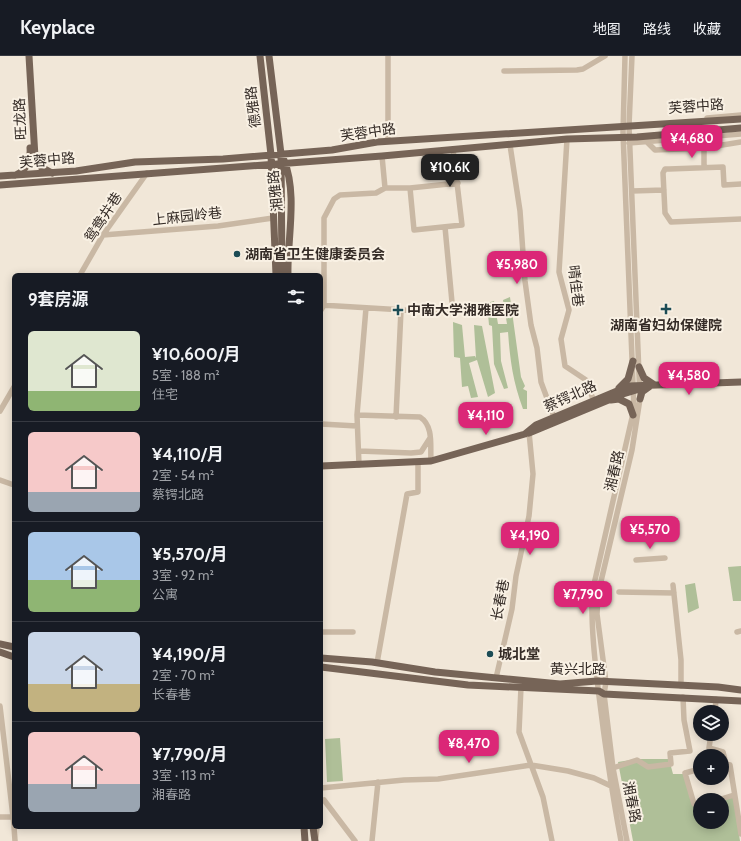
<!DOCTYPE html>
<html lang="zh">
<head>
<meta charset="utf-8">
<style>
	body { margin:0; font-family:Cabin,"Noto Sans SC",sans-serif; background:#242831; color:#f1f3f6; height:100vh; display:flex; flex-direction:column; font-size:15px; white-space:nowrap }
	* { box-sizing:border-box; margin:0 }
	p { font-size:13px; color:#9ea1a6 }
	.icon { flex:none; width:22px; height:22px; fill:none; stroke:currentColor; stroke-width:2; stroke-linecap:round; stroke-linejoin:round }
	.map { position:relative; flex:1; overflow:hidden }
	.sheet { position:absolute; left:12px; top:217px; width:311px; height:556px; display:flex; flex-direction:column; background:#171b24; border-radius:6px; box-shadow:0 2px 10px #0003 }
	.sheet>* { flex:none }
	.controls { position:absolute; left:693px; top:649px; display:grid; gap:8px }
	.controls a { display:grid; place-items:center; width:36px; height:36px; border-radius:50%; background:#171b24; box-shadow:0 2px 10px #0003; font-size:20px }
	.price { position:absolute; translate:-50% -34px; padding:0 9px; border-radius:8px; background:#db2777; color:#fff; font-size:13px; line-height:26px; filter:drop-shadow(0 1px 2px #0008) }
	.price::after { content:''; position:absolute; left:50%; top:24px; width:12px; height:9px; margin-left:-6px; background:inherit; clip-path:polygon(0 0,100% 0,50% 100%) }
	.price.on { background:#222; color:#fff }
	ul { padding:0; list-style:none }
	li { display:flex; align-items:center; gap:12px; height:100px; padding:0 16px }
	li+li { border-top:1px solid #363941 }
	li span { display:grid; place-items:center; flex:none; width:112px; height:80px; border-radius:6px; color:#555 }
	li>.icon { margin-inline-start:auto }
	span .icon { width:48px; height:48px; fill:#fffc; stroke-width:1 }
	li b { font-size:17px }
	h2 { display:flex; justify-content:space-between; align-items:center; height:48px; padding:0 16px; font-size:17px }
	header { display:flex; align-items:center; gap:24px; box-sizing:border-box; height:56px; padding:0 20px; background:#171b24; border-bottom:1px solid #363941 }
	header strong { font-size:19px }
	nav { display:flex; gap:22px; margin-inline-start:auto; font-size:14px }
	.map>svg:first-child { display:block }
	.green { fill:#afbf98 }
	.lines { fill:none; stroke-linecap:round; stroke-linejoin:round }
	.minor { stroke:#c9b8a4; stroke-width:5.5 }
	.major { stroke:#766457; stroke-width:7 }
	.poi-dot { fill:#1c4c55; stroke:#f9f1e4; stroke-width:1.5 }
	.labels { text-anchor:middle; stroke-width:4; stroke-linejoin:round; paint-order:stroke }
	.street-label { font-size:14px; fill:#342b26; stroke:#f9f1e4 }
	.poi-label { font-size:14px; font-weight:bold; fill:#342b26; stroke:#f9f1e4; text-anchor:start }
</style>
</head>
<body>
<header>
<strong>Keyplace</strong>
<nav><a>地图</a><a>路线</a><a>收藏</a></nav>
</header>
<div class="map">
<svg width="741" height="785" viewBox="0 0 741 785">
	<rect width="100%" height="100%" fill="#f1e7d8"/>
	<path class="green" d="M510,241l11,80 4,9 -2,3 4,2v18h-4c-10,-27 -13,-49 -15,-77l-8,1 1,28 7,27 -4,1 -10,-25 -2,-38 -3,-1 -2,-22 7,-2 4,23h9l-4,-24z
		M453,266l9,3 3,32 10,-1 1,2 -2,-33 8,1 13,67 -7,4 -11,-37 -8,3 9,34 -7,1 -3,-12 -6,1 -2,-29 -6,-1z
		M741,510v35h-8l-5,-34z
		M695,527l4,25 -11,5 -3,-28z
		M340,682l3,43 -16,1 -2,-43z
		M636,703h33l4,15h10l11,32 6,-2v18h22v-22l11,-4 7,45h-107l-15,-79z"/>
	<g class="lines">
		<path class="minor" d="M388,0v85
			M504,15l73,-1 6,-1 22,-13
			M707,62l34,-3
			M567,83l-8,133 10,38 -8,29 4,27 21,14 7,19
			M646,85l9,9 49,-2 37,-6
			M629,87l112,-9
			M510,89l10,66 5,70 6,44 6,23 4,34 13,35
			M704,92v19
			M382,100l3,32
			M741,128l-17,1 -1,-18 -54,2h-4l-2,4 2,40 6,9 70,-3
			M410,132l4,42 48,-5 -9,-76
			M632,135l32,-1
			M103,179l115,-9 55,-8
			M80,219l23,-40 44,-62
			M321,249l132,8 -8,-86
			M321,254l3,-5v-87l10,-19 6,-4 36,-2 9,-5h25l48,-5
			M0,355l14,-24
			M357,359l63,2c14,9 10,29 11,44
			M396,361l5,-107
			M321,368l36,2
			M359,395l52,2 10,-1 9,-14
			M359,409l-2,-50 9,-107
			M0,424l14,5
			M636,504l29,-2
			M673,529l8,75v26
			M619,536l55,1
			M321,576h32
			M737,576l4,-1
			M377,607l30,-169 11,-2v-29
			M496,622l16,-69 4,-33 13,-60 4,-42 -4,-42
			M521,631l-2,45 24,65 9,44
			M0,650l14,119
			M715,656l1,-13
			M711,678l-2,14 14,4 3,12 4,1 11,69
			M613,712l24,-8 11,7 23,-3 -1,-11 20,-2 -6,-31 -1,-23
			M321,732l83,-8 34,-1 93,-14 37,6 26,7 17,8
			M324,744l31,41
			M718,744l16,-5
			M694,748l-9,-31 15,-4
			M0,761h14
			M14,771l1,14
			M316,781l1,-10
			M372,785l6,-59
			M621,785c-9,-48 -16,-96 -22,-145 -4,-34 -8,-68 -7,-103l42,-184 -11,-276 2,-77
			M627,785l-14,-73 -9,-74 2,-12 -9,-68 1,-20 34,-144 8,-51 -11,-273 3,-70"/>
		<path class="major" d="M29,0l6,101 6,10 11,6
			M260,0l11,99 5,120
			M269,0l12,98 1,121
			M284,104c14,35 3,79 4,115
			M16,119c11,-5 15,-16 14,-27
			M0,120l76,-5 59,-9 88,-3 109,-9 45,-8 364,-23
			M0,129l382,-29 185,-17 70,-2 104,-9
			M639,311l5,11 9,6
			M619,332l9,-9 5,-18
			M640,343l2,-7 7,-5
			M611,344l8,-1 10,5 4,11
			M529,377l94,-39 20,-6
			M321,410l110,-5 94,-27 11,-9 93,-39 112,-4
			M0,588l14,3
			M0,596l14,5
			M321,602l51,4 63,10 125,12 37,-3 121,6 23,3
			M321,611l147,18 131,6 5,3 137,7
			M304,771l1,14
			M313,771l2,14"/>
	</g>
	<g class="poi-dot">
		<circle cx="237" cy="198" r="4"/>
		<path d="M664 247h4v4h4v4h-4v4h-4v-4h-4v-4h4z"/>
		<path d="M396 248h4v4h4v4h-4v4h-4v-4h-4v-4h4z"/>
		<circle cx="490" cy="598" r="4"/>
	</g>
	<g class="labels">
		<g class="street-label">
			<text transform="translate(696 50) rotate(-4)" y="5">芙蓉中路</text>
			<text transform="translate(253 51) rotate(-97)" y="5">德雅路</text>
			<text transform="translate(20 63) rotate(-93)" y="5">旺龙路</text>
			<text transform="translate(368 76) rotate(-8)" y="5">芙蓉中路</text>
			<text transform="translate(47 104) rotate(-5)" y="5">芙蓉中路</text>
			<text transform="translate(275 135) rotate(-96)" y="5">湘雅路</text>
			<text transform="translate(187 160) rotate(-6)" y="5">上麻园岭巷</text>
			<text transform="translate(103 161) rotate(-57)" y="5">鸳鸯井巷</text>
			<text transform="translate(576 230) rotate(83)" y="5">晴佳巷</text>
			<text transform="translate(570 340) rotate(-24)" y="5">蔡锷北路</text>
			<text transform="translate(614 415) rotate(-77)" y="5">湘春路</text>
			<text transform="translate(500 544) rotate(-79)" y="5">长春巷</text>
			<text x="578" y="618">黄兴北路</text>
			<text transform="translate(632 746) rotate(79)" y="5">湘春路</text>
		</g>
		<g class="poi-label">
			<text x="245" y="203">湖南省卫生健康委员会</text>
			<text x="407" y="259">中南大学湘雅医院</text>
			<text x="666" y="274" text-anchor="middle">湖南省妇幼保健院</text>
			<text x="498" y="603">城北堂</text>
		</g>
	</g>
</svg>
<div class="controls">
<a><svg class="icon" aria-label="layers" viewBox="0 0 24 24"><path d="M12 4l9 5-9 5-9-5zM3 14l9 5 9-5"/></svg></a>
<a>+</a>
<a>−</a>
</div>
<b class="price" style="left:692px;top:103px">¥4,680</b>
<b class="price on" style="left:450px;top:132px">¥10.6K</b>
<b class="price" style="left:517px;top:229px">¥5,980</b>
<b class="price" style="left:689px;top:340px">¥4,580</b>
<b class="price" style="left:486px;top:380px">¥4,110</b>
<b class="price" style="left:650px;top:494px">¥5,570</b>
<b class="price" style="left:530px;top:500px">¥4,190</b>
<b class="price" style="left:583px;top:559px">¥7,790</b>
<b class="price" style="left:469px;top:708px">¥8,470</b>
<section class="sheet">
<h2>9套房源<svg class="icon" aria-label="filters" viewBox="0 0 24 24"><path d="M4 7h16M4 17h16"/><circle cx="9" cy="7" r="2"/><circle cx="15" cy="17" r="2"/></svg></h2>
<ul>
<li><span style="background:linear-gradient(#dfe7d0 75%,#8fb573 0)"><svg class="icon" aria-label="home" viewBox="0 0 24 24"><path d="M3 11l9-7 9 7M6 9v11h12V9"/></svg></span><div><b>¥10,600/月</b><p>5室 · 188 m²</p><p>住宅</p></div></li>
<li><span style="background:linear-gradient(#f6c9c9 75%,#9aa5b1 0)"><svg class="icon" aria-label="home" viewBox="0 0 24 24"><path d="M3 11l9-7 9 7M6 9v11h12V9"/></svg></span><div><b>¥4,110/月</b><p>2室 · 54 m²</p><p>蔡锷北路</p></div></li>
<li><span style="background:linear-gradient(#a9c7e8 60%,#8fb573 0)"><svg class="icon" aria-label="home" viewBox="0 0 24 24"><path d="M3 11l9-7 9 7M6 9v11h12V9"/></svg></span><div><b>¥5,570/月</b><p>3室 · 92 m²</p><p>公寓</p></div></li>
<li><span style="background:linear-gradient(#c9d6e8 65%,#c2b280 0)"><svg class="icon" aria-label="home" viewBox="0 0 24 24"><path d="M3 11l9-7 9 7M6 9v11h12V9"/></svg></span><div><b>¥4,190/月</b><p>2室 · 70 m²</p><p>长春巷</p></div></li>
<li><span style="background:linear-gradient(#f6c9c9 65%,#9aa5b1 0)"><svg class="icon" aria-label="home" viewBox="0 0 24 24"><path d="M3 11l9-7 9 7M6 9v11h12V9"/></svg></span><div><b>¥7,790/月</b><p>3室 · 113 m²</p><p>湘春路</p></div></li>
</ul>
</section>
</div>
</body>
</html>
